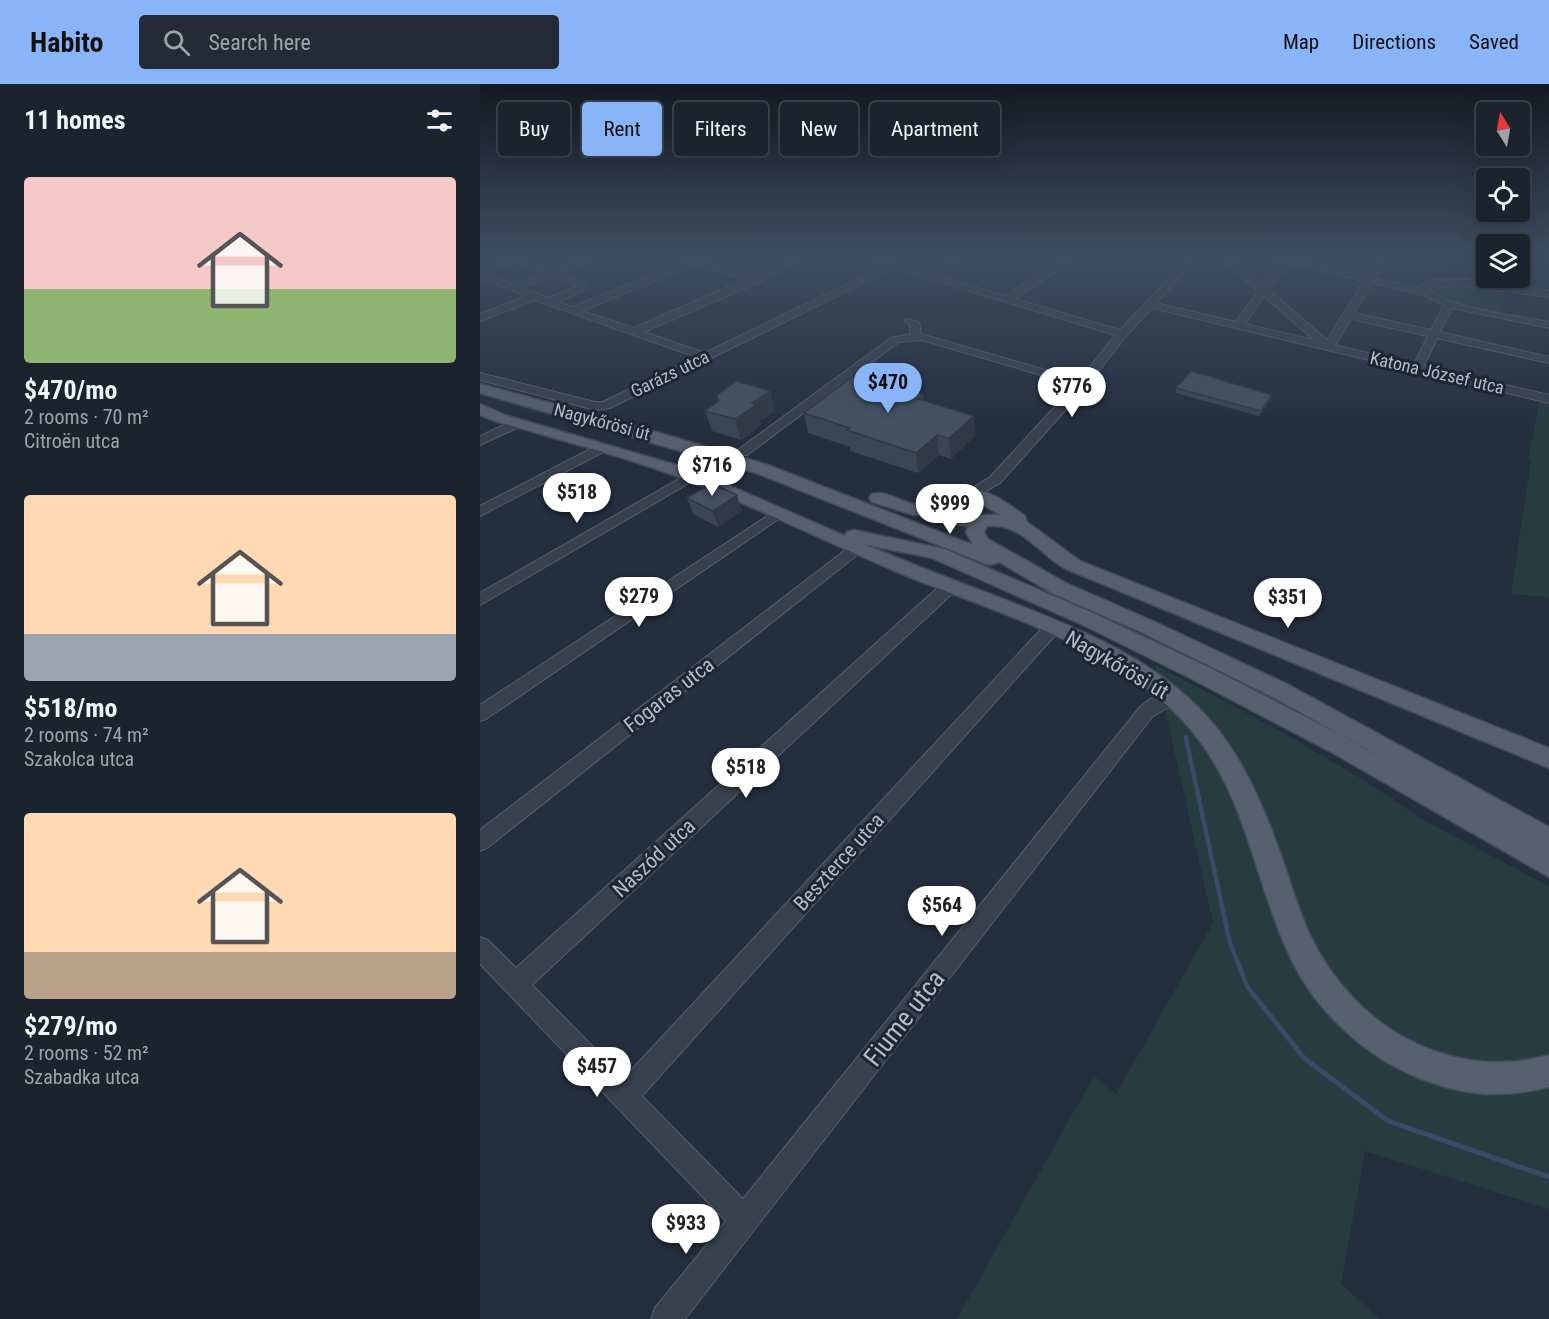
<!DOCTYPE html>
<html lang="en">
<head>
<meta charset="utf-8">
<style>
	body { margin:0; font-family:"Roboto Condensed",sans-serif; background:#242b36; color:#f1f3f6; height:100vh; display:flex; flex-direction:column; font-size:22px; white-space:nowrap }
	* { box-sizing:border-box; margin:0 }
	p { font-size:20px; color:#a0a4aa }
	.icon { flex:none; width:33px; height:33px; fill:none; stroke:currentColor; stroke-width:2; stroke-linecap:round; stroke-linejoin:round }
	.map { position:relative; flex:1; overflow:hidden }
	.side { display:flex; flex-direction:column; background:#1b232e; width:480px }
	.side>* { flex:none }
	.guide { position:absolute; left:18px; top:18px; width:570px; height:54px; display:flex; gap:12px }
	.needle { width:39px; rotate:349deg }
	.tools { position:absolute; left:996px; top:18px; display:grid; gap:12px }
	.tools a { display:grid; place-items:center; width:54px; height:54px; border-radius:6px; background:#1b232e; box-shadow:0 6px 24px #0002,0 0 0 2px #39404a; font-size:30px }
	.price { position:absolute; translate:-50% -51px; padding:0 14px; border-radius:21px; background:#fff; color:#222; font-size:20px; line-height:39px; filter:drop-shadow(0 2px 3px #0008) }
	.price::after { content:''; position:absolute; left:50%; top:36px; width:18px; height:14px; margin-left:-9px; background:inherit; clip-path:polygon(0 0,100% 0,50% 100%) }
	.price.on { background:#8ab4f8; color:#111 }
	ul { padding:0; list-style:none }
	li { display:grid; align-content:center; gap:12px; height:318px; padding:0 24px }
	li span { display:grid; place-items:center; height:186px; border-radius:6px; color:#555 }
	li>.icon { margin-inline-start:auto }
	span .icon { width:108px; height:108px; fill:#fffc; stroke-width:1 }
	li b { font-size:26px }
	h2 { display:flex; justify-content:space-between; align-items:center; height:72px; padding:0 24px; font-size:26px }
	.tag { padding:0 21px; border-radius:6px; background:#1b232e; box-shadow:0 6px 24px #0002,0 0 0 2px #39404a; font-size:21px; line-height:54px }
	.tag.on { background:#8ab4f8; color:#111 }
	header { display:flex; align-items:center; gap:36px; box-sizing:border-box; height:84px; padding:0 30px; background:#8ab4f8; color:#111 }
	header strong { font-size:28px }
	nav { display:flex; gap:33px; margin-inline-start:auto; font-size:21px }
	.search { width:420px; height:54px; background:#242b36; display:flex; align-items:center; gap:15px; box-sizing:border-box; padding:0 21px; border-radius:6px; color:#a0a4aa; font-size:22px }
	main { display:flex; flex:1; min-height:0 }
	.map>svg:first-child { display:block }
	.green { fill:#263c3f }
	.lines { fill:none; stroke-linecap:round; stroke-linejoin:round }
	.stream-far2 { stroke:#394c67; stroke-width:4 }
	.stream-far1 { stroke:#394c67; stroke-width:4.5 }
	.stream { stroke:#394c67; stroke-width:5 }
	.minor-casing { stroke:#565f6c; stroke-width:2 }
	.major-casing { stroke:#414a57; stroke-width:3 }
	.minor { fill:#38414e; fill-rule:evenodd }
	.major { fill:#56606e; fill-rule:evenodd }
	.wall { fill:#3b4654 }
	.shaded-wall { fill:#303945 }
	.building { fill:#455162; stroke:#303945; stroke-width:1.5 }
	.labels { text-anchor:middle; stroke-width:6; stroke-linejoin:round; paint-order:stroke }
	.far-street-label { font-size:18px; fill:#b4bcc9; stroke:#1d2633 }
	.street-label { font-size:21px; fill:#b4bcc9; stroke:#1d2633 }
	.near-street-label { font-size:26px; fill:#b4bcc9; stroke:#1d2633 }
</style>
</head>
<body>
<header>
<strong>Habito</strong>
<div class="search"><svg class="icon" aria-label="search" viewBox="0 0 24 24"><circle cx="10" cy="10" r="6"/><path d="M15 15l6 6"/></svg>Search here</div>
<nav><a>Map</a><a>Directions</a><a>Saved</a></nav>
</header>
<main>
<section class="side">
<h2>11 homes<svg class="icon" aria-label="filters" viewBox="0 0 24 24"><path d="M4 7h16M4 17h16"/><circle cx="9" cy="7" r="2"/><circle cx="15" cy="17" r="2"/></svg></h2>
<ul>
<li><span style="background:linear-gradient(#f6c9c9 60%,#8fb573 0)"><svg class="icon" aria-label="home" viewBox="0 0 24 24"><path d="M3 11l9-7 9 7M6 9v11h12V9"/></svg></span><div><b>$470/mo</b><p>2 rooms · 70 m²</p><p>Citroën utca</p></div></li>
<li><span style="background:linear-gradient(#ffd9b3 75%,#9aa5b1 0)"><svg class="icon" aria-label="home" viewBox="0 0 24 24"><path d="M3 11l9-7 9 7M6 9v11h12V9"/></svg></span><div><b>$518/mo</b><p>2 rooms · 74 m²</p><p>Szakolca utca</p></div></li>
<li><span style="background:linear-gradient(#ffd9b3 75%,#b9a48a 0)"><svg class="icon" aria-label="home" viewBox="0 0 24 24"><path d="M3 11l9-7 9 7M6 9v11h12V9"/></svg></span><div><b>$279/mo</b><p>2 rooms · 52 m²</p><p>Szabadka utca</p></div></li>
</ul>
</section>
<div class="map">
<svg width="1069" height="1235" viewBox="0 0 1069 1235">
	<rect width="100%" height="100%" fill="#242f3e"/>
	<path class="green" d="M948,199l80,6 -10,26 -54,-12 -21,-17z
		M1060,316l9,2v195l-38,-3 20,-134 -3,-2 5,-23h2l-2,-2z
		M675,581l120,63 87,51 63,42 124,65v323l-184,-58 -24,133 39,35h-423l137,-243 22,18 97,-171z"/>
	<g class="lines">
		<path class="stream-far2" d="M706,653l1,3"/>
		<path class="stream-far1" d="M706,655l44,204 17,43 7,10"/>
		<path class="stream" d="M773,910l51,64 84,63 161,56"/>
		<defs>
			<path id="minor" d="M40,170h8l-1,4 -4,1 29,11 40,-16h14l-46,19 28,12 -7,7 -23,10 15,5 113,-46 -16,-7h14l67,23 51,-23h13l-58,29 -113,49 61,21 179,-87 -32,-12h15l60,18 33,-18h11l-35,21 69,21 66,-42h11l-67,45 105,31 72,-76h9l-45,49 80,19 22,-31 -40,-37h10l34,30 17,-23 -22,-7h18l92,22 13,-22h9l-14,24 42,10c16,-20 107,-1 132,3v6l-87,-11 -34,2c22,21 90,28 121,34v6l-97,-20 -12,24 109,25v6l-112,-25 -13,28 125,29v8l-397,-95 -26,28 -39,50 -87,97 -29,16 -7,-4 2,-3 24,-15 85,-92 -153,-45 -23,2 -152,113h-10l-2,-3 156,-114 19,-4v-9l-5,-4 1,-2 13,3 2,12 159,46 35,-45 -221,-67 -284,140 -15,2 -115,-30v-7l115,29h8l93,-45 -161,-57 -55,21v-7l46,-18 -46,-18v-10zM34,178l29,11 -30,11 -30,-11zM807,179l77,18 -37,59 -58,-50zM215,180l48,16 -109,48 -52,-17zM72,193l25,9 -28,12 -27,-10zM892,199l52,12 20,10 -13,25 -77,-17zM784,212l50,44 -69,-16zM871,235l77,17 -14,28 -79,-19z
				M37,335l6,4 -2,3 -41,19v-9z
				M122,359l6,4 -1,3 -127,66v-10z
				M211,388l5,1 2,3 -2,3 -216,126v-12z
				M298,425l5,1 2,3 -2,3 -297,203 -6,2v-16z
				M377,459l5,2 2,3 -2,3 -375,297 -7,3v-21l372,-285z
				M470,497l6,1 2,4 -2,4 -424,395 92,93 422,-454h12l2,4 -2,4 -416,464 101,103 397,-492c9,-8 25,-19 38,-15l3,5c-5,9 -20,13 -29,20l-467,602h-34l4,-11 71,-87 -246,-257v-27l8,3 28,28 428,-386z"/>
			<path id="major" d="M0,300l169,46 119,35 205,80 -7,-13 2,-5 -15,-4 -9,-9 -30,1 -42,-13 -3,-4 3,-4c16,-4 32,10 49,12 21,2 18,-3 33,-11 25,-15 52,7 71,21l2,6 53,39 469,187v20l-483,-199c-29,-16 -43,-46 -79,-43l-3,6 4,7 78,44 89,39 132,62 262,143v50l-216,-124 -141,-74 -109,-54 -151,-67 -69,-14c43,17 86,35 130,51 71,28 151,57 206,113 44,44 67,104 87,161 8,24 15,48 26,70 44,89 139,143 237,116v32c-45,12 -87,9 -130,-9 -53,-21 -101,-65 -126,-115 -40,-81 -46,-174 -110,-242 -68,-74 -185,-108 -276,-145 -74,-31 -146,-67 -221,-96 -62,-24 -127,-40 -191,-59l-15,-6v-11l25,11 168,49 55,21 117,51 2,-4 7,-2 90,19 153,66 111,52 141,72 80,45 -158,-88 -130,-64 -89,-39 -53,-31 -8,3 -7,-2 -228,-90 -276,-80zM490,417l9,1 21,13h-34l-5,-3 -1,-4z"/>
		</defs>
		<use href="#minor" class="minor-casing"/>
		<use href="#major" class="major-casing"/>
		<use href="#minor" class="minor"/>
		<use href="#major" class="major"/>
	</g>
	<path class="wall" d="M696,304l96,7 -1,5 -12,16 -83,-23z
		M290,307l5,20 -15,10 1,4 -20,15 -29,-9 -7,-20 14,-10z
		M443,310v6l52,36 -24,23 -12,-4 -21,18 -68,-22v-4l-42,-14 -4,-20z
		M207,414l55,13 -24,16 -25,-13z"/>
	<path class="shaded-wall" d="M290,307l5,20 -15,10 1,4 -20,15 -6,-21 17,-16z
		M792,311l-1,5 -12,16 2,-5z
		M494,332l1,20 -24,23 -2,-21z
		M457,351l2,20 -21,18 -2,-20z
		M257,411l5,16 -24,16 -5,-16z"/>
	<path class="building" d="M711,287l81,24 -11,16 -85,-23z
		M375,291l68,19 -5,5 56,17 -25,22 -12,-3 -21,18 -69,-23 3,-2 -46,-15z
		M257,297l33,10 -18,12 4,2 -21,14 -30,-8 14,-10 -2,-6z
		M231,399l26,12 -24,16 -26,-13z"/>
	<linearGradient id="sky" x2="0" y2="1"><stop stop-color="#141a22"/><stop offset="0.5" stop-color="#3f4d63"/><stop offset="1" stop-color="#3f4d63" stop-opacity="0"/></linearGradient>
	<rect width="1069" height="343" fill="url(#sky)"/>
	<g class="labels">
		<g class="far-street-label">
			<text transform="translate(957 289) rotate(13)" y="6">Katona József utca</text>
			<text transform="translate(190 290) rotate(-26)" y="6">Garázs utca</text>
			<text transform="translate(122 338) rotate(15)" y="6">Nagykőrösi út</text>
		</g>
		<g class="street-label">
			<text transform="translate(637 581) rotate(30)" y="7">Nagykőrösi út</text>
			<text transform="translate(189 611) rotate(-38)" y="7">Fogaras utca</text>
			<text transform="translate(174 774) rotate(-43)" y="7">Naszód utca</text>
			<text transform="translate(359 778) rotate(-48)" y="7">Beszterce utca</text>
		</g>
		<g class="near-street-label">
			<text transform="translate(424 934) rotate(-52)" y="9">Fiume utca</text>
		</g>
	</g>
</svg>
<div class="tools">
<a><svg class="needle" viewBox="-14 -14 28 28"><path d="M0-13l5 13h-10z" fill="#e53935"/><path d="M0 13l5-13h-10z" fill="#a0a4aa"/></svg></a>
<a><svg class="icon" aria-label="locate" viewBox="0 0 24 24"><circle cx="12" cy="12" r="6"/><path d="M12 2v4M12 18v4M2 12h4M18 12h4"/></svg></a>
<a><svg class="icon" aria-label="layers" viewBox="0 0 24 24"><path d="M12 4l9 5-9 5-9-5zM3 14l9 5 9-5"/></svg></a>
</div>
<b class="price on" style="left:408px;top:330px">$470</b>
<b class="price" style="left:592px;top:334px">$776</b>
<b class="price" style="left:232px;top:413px">$716</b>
<b class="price" style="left:97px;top:440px">$518</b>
<b class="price" style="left:470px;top:451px">$999</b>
<b class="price" style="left:159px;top:544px">$279</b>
<b class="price" style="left:808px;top:545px">$351</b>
<b class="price" style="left:266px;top:715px">$518</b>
<b class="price" style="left:462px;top:853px">$564</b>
<b class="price" style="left:117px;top:1014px">$457</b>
<b class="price" style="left:206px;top:1171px">$933</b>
<div class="guide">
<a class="tag">Buy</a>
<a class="tag on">Rent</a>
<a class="tag">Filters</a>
<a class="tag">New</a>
<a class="tag">Apartment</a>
</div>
</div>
</main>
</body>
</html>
